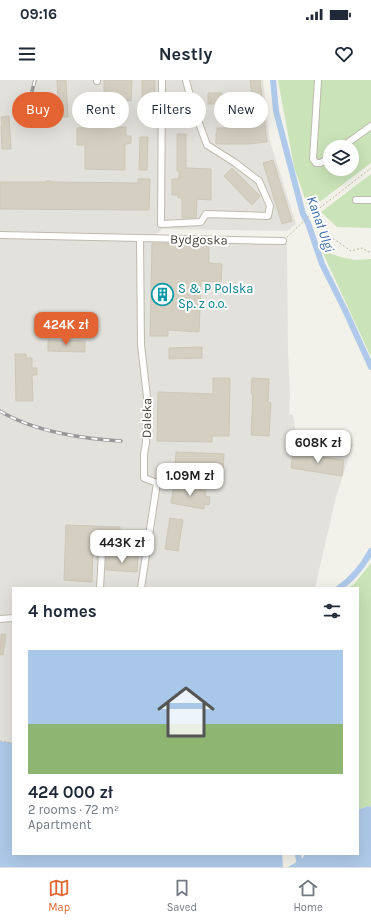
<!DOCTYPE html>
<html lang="en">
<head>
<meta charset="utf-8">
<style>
	body { margin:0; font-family:Karla,sans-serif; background:#f2f2f3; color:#1f2937; height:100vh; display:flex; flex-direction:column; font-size:15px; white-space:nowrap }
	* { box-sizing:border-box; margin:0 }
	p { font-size:13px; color:#747a83 }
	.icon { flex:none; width:22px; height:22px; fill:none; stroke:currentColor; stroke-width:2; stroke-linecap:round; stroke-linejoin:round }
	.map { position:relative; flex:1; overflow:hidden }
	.side { position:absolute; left:12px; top:507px; width:347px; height:268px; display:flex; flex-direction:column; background:#fff; border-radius:0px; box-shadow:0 4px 16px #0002 }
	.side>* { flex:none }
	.top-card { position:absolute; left:12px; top:12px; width:347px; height:36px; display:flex; gap:8px }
	.buttons { position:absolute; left:323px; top:60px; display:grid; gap:8px }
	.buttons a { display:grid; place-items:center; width:36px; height:36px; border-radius:50%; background:#fff; box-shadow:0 4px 16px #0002; font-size:20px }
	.price { position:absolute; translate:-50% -34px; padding:0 9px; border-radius:8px; background:#fff; color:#222; font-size:13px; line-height:26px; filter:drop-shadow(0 1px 2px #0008) }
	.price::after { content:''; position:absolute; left:50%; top:24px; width:12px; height:9px; margin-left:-6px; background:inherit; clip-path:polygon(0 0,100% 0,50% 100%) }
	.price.on { background:#e36432; color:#fff }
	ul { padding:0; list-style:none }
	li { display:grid; align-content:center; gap:8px; height:212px; padding:0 16px }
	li+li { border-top:1px solid #e0e1e3 }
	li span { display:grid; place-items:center; height:124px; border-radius:0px; color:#555 }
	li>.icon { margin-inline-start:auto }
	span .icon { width:72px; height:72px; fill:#fffc; stroke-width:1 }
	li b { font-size:17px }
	h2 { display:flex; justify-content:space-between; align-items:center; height:48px; padding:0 16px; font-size:17px }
	.chip { padding:0 14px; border-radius:18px; background:#fff; box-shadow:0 4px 16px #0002; font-size:14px; line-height:36px }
	.chip.on { background:#e36432; color:#fff }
	.status { display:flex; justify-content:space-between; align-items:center; height:28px; padding:0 20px; background:#fff; direction:ltr }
	.status svg { height:11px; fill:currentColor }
	header { display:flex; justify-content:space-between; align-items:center; height:52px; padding:0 16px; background:#fff; font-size:18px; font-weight:700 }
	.tab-bar { display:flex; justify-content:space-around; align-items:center; height:56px; border-top:1px solid #e0e1e3; background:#fff; font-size:11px; color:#747a83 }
	.tab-bar a { display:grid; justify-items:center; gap:2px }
	.tab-bar .on { color:#e36432 }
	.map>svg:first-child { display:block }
	.industrial { fill:#e3e1db }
	.green { fill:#cae3b8; fill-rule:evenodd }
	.water { fill:#aec9e9 }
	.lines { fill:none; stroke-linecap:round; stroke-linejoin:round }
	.canal { stroke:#aec9e9; stroke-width:6 }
	.building { fill:#d4cfc1; stroke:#cec7b5 }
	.minor-casing { stroke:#bebaae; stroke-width:8 }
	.path { stroke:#beb7a0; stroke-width:1; stroke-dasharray:2 2; stroke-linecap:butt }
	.minor { stroke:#fff; stroke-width:6 }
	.rail-casing { stroke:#989898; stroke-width:3.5 }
	.rail { stroke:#fff; stroke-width:2; stroke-dasharray:6; stroke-linecap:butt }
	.labels { text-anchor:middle; stroke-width:4; stroke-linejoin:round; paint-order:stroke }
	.street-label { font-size:13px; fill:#464339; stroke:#fff }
	.culture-label { font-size:13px; fill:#0d838f; stroke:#fff; text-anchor:start }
	.water-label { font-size:14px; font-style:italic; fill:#3d6da7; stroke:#fff }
</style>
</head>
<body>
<div class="status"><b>09:16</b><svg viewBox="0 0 49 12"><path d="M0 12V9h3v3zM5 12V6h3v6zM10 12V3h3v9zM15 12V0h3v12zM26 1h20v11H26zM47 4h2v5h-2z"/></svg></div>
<header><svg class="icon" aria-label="menu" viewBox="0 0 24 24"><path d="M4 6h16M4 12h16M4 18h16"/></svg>Nestly<svg class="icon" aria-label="heart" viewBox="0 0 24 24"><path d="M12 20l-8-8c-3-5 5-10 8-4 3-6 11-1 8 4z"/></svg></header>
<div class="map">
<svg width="371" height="787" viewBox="0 0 371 787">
	<rect width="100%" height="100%" fill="#f3f2ea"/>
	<path class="industrial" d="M0,0h263l7,61 26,83 -8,7 -126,-2 -12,12 85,3h52l1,108 2,43 -1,19 4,1 4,27 56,2 -17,53 -21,91h-302v155l-13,-2z"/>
	<path class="green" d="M278,0h93v83l-62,47 -15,-43zM330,67h22v22h-22z
		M371,94v54l-34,-1 -16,-15z
		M322,171l19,6 13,3 17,-1v98z
		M371,483v244l-3,-1 -10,4v-222h-10l6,-4z"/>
	<path class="water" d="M0,661l13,2v111h269l1,13h-283z
		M368,726l3,1v60h-83l14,-8 3,-5h53v-44z"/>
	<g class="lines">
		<path class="canal" d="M273,0l3,31 27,103 5,9 14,41 23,46 26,57
			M339,508c15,-10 24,-22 32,-37
			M298,774l2,13"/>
	</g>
	<path class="building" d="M57,0h9l2,37h-9z
		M104,0h28l-1,21 -17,-1v5h-7v-5h-3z
		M142,0h13v22h-13z
		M250,0h10l7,62 -19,2h-32v-11h1v-5h39z
		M208,13h14v11h-14z
		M9,36l2,33h-9l-1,-23h1l-1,-9z
		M126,47v9h5v7l-5,1 -1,1v25l-40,-1v-24h-8v-17z
		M177,54h9v34l25,1v31l-14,-1 -1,19h-14v-20h-4v-3h-6v-16h7v-8h-2z
		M140,57h8l-1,33h-8z
		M273,80l19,61 -10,3 -19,-61z
		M232,88l28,28 -8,9 -28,-29z
		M138,99h12l-1,31 -149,-1v-27h46v-1h5v1l87,1z
		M152,163l57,2v18l13,1 -1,18 -20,-1 -2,51 -31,-2v6h-18z
		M48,260l37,1v11l-37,-1z
		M202,267v11l-33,1v-11z
		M15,274h11v4h6v10h5v7h-5l1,26h-17z
		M213,298h17l-1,58h-17v6l-55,-1 1,-49 55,2z
		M252,298l17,1 -1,23 3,1 -2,33 -18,-1 2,-41h-2z
		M176,372l48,2 -1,17 -48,-2z
		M293,373l51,7 -2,16 -51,-8z
		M191,403l8,2 -1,4 8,2 -1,5 5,1 -1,8 -5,-1v5l-33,-6 3,-18 16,3z
		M170,438l13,2 -5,31 -13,-2z
		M66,445l54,2 -1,20 -26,-1 -1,36 -28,-2z
		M124,475l14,1 -1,16 -31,-2v-13h17z
		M1,554h5l-3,21h-3z"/>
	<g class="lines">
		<defs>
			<path id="minor" d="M97,0v1
				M162,0l-1,144 40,-2 5,-8 62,2 2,-10 -11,-25 -25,-19 -27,-17 -15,-41 -6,-24
				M318,0l-5,79 3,4h5l9,-7
				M342,67l29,-21
				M356,120h15
				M0,155l283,6
				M140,158l1,107 6,52 -1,46 -2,11v24l13,5 -16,105
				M100,508l2,-36
				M0,539l13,-1"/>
		</defs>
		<use href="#minor" class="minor-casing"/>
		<path class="path" d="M313,134l15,21 23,16 11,-3 9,5
			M287,157l21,-20 63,-49
			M0,661l13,2"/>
		<use href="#minor" class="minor"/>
		<defs>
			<path id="rail" d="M22,40l8,-21 5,-19
				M0,331c32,20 83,28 121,30"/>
		</defs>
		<use href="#rail" class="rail-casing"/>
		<use href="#rail" class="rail"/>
	</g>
	<defs>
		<symbol id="building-ring" viewBox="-11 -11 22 22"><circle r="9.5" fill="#fff" stroke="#0f9aa8" stroke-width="1.5"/><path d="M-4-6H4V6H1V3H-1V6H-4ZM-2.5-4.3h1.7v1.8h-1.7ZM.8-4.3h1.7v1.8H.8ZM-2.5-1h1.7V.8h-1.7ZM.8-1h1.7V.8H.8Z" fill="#0f9aa8"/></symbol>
	</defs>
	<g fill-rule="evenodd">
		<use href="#building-ring" x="150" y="202" width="25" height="25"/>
	</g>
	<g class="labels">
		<g class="street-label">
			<text transform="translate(199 159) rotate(1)" y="5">Bydgoska</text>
			<text transform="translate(146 338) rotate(-89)" y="5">Daleka</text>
		</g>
		<g class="culture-label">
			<text x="178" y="213">S &amp; P Polska<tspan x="178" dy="15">Sp. z o.o.</tspan></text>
		</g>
		<g class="water-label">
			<text transform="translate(321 144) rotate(71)" y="5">Kanał Ulgi</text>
		</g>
	</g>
</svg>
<div class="buttons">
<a><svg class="icon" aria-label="layers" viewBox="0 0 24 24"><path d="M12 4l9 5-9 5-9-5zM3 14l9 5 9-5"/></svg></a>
</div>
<b class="price on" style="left:66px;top:266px">424K zł</b>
<b class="price" style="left:318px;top:384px">608K zł</b>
<b class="price" style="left:190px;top:417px">1.09M zł</b>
<b class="price" style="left:122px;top:484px">443K zł</b>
<div class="top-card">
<a class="chip on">Buy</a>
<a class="chip">Rent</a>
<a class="chip">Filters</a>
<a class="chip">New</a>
</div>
<section class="side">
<h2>4 homes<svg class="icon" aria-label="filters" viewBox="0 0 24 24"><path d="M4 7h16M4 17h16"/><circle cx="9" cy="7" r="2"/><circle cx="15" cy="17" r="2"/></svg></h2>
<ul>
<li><span style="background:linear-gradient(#a9c7e8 60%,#8fb573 0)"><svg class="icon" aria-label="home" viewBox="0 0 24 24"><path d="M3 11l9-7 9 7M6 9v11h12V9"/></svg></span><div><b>424 000 zł</b><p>2 rooms · 72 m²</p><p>Apartment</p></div></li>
</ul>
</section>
</div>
<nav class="tab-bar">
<a class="on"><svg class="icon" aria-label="map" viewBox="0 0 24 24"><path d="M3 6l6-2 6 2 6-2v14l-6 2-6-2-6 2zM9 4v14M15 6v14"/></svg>Map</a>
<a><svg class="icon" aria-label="saved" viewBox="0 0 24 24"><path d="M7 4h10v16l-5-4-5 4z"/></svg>Saved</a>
<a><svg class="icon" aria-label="home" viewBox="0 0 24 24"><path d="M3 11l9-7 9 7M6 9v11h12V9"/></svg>Home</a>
</nav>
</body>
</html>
